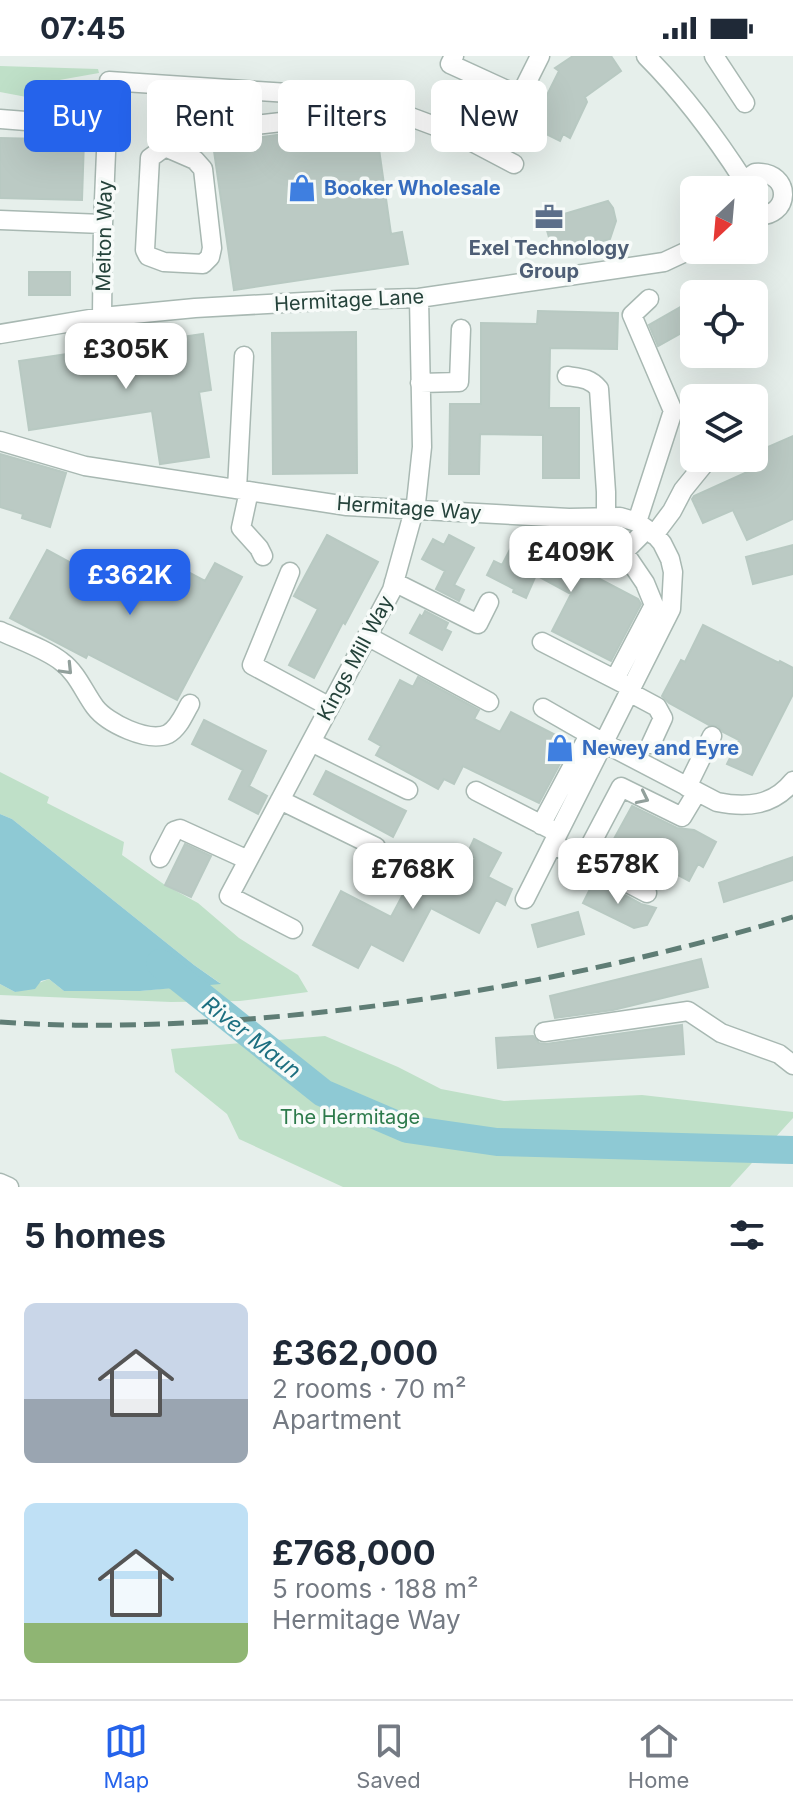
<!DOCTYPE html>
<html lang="en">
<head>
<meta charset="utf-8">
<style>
	body { margin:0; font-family:Inter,sans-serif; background:#f2f2f3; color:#1f2937; height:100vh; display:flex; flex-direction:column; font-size:30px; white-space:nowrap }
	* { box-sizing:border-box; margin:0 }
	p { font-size:26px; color:#747a83 }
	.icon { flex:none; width:44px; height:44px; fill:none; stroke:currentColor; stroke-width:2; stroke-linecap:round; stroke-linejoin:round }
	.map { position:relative; height:1131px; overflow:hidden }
	.sheet { display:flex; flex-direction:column; background:#fff; flex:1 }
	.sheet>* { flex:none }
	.banner { position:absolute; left:24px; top:24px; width:746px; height:72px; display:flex; gap:16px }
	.needle { width:52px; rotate:206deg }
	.fabs { position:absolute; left:680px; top:120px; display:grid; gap:16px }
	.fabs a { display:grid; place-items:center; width:88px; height:88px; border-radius:12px; background:#fff; box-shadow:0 8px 32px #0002; font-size:40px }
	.price { position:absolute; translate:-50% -68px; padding:0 18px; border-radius:16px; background:#fff; color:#222; font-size:26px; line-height:52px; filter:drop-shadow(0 2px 4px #0008) }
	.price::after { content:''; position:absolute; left:50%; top:48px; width:24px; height:18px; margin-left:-12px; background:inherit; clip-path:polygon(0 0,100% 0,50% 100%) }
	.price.on { background:#2563eb; color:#fff }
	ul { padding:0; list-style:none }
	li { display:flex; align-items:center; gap:24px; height:200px; padding:0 24px }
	li span { display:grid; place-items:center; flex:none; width:224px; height:160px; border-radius:12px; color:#555 }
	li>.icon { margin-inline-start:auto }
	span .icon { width:96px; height:96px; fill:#fffc; stroke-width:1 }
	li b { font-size:34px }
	h2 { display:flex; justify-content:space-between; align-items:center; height:96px; padding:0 24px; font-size:34px }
	.pill { padding:0 28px; border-radius:12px; background:#fff; box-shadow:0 8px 32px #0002; font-size:28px; line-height:72px }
	.pill.on { background:#2563eb; color:#fff }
	.status { display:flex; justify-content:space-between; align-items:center; height:56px; padding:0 40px; background:#fff; direction:ltr }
	.status svg { height:22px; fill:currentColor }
	.menu { display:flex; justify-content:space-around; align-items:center; height:112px; border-top:2px solid #e0e1e3; background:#fff; font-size:22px; color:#747a83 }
	.menu a { display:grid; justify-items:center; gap:4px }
	.menu .on { color:#2563eb }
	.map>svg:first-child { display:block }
	.green { fill:#bfe0c8 }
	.water { fill:#8ec9d4 }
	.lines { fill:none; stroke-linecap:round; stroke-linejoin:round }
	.river { stroke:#8ec9d4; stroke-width:28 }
	.building { fill:#bbcac4; stroke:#b8c9c2; stroke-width:2 }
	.minor-casing { stroke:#a8b8b2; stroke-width:21 }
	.minor { stroke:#fff; stroke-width:18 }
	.rail { stroke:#5f7d75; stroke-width:5; stroke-dasharray:16 8; stroke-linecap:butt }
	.oneway { stroke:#92a09c }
	.labels { text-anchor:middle; stroke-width:7; stroke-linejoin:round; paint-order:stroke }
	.shop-label { font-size:20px; font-weight:bold; fill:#366cbe; stroke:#f7fbf9; text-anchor:start }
	.street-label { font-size:20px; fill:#24423a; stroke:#f7fbf9 }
	.service-label { font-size:20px; font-weight:bold; fill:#4e5e75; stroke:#f7fbf9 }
	.park-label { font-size:20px; fill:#2d7a4b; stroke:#f7fbf9 }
	.water-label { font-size:22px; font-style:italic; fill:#1c6f80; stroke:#f7fbf9 }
</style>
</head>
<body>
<div class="status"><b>07:45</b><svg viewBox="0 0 49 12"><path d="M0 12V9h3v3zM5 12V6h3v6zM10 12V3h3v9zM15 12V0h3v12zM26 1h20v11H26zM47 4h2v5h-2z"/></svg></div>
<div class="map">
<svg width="793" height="1131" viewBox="0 0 793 1131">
	<rect width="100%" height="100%" fill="#e6efeb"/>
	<path class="green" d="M0,10l98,3 1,4 -51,9 -11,17 -37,-7z
		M0,716l49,25 -2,6 77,39 -2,13 43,30 33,18 41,35 59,37 10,17 -68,9 -69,1 -171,-7v-11l15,8 34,-13 15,12h76l80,-8 -26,-18 -182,-146 -12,-5z
		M325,980l73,31 43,22 63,12 138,-6 151,17v6l-63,69h-387l-104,-48 -12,-25 -52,-42 -4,-23z"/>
	<path class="water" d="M0,758l12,5 182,146 27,19 -81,7h-76l-15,-12 -8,2 -6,8 -20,3 -15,-8z"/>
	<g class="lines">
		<path class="river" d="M160,907l163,130 84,36 90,13 296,8"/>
	</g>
	<path class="building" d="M573,0h38l10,15 -36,26 2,5 -17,36 -7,-4 -3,7 -16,-8 2,-6 -12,-6 25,-50 -4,-3z
		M375,65l16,113 11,-2 6,32 -174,26 -21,-146z
		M0,82l84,2 -2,60 -82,-2z
		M608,145l5,7 3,13 -6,18 -56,16 -10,-35z
		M29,216h41v23h-41z
		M689,246l5,9v15l-36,20 -9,-21z
		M538,255l80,2 -1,36 -67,-1 -1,60h30v70h-36v-43l-63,-1 -1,40h-30l1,-70h31v-81l56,1z
		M356,276l1,141 -84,1 -1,-141z
		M203,278l8,56 -12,2 10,65 -49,7 -8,-53 -123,19 -10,-69z
		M793,380v83l-46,21 -14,-30 -30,13 -11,-24 2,-3 60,-27 -5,-11h5v-5z
		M0,398l66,19 -16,54 -28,-9 1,-4 -23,-7z
		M518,478l36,18 9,-17 20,11 -10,19 65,34 3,5 -30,57 -59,-30 19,-37 -35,-19 -10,23 -13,-6 1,-3 -27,-14 7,-14 8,4z
		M327,479l51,27 -33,62 -2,-2 -29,56 -25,-13 29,-56 -24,-13z
		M449,479l25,13 -20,37 10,5 -5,11 -23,-12 9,-18 -23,-12 11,-20 11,6z
		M793,489v29l-40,10 -7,-27z
		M47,494l85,46 22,-42 51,27 10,-18 27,14 -65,123 -89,-46 -2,4 -76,-40z
		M425,555l23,12 -3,6 6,3 -9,18 -32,-17 10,-18 2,2z
		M703,569l76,38 1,-2 13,7v26l-41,81 -25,-11 12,-24 -16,-8 -5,-6 -9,-1 -40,-22 -7,-7 19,-36 4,2z
		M418,621l61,33 -5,9 26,13 11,-20 60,31 -32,60 -76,-37 -9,18 -10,-5 -6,10 -62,-34 5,-9 -12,-7 31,-59 13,7z
		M204,664l62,31 -17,35 18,10 -9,18 -29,-15 14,-29 -51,-26z
		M326,715l80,40 -13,26 -79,-43z
		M632,750l45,22 17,2 22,12 -13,25 -5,-3 -9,17 -22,-12 -10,18 -4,-5 -49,-25z
		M474,783l27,14 -13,24 24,12 -7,16 -9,-5 -17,33 -48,-25 -28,53 -32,-17 -13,24 -45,-23 28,-54 50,26 28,-53 42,22 14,-28 -8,-4z
		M185,788l26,12 -20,41 -26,-12z
		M793,801v23l-69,22 -5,-19z
		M595,823l46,25 15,4 -9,17 -13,3 -51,-25z
		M578,856l6,22 -46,13 -6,-22z
		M701,903l7,28 -95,23 -58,8 -5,-22z
		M682,969l2,29 -186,14 -2,-30 37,-2 6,7 7,1z"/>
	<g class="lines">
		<defs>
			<path id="minor" d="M454,0l-4,8 70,32 20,-40
				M646,0c38,38 69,80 98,125
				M714,0l31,47
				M0,63l39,3
				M165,91l30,13 8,9 9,79 -2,9 -7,7 -39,-2 -16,-6 -3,-6 5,-92z
				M165,91l2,-17h44l88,-10 4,-4 1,-22
				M739,134l3,-8 13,-9c38,-3 37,47 -1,42
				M0,164l103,4
				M102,261l1,-93 6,-143 195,13 69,9 86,32 55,29
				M0,278l102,-17 93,-9 144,-8 80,-2 245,-36 30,-14
				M567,320c14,2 23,2 32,13l7,103v25
				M420,327l39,-1 2,-53
				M0,385l85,25 262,40 222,12 51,-1 17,5 19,14 6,7 8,16 3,13 -2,37 -146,290
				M237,433l7,-133
				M249,435l-8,37 18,20 4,8
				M637,466l36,-111 -41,-96 17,-16
				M654,479l18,-24 11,-21 26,-32
				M290,516l-38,93 78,42
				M394,526l84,42 11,-22
				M0,575c19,9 46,18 62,31 15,11 22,30 33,45 12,16 53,36 73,27 11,-6 16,-20 22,-30
				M367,580l122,66
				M542,586l84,43
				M615,623l39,-74 -9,-22 -21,-31 23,-23
				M629,636l28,15 6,11 -12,26
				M543,652l61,35 113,59c29,6 56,4 76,-21
				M311,686l97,48
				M687,731l25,-51
				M476,735l76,39
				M280,744l96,47
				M541,769l48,-90
				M553,788l94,49
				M160,802l14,-27 6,-2 68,31
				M583,803l38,-72 61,30 15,-25
				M293,873l-64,-33 163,-306 24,-87 6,-56 -3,-149
				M544,976l144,-21 33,22 58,21 14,11
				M0,1127l9,4"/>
		</defs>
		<use href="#minor" class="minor-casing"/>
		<use href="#minor" class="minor"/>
		<path class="rail" d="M0,966c83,6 167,3 249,-3 188,-15 364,-49 544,-102"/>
	</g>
	<defs><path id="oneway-chevron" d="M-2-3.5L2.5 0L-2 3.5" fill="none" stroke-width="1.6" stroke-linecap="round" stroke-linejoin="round" transform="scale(2)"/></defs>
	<g class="oneway">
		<use href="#oneway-chevron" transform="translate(67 613) rotate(46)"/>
		<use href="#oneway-chevron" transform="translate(643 742) rotate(26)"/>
	</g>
	<defs>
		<symbol id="shop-bare" viewBox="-9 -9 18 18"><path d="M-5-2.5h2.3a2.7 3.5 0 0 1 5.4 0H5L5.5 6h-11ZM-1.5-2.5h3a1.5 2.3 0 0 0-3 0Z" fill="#3f7fe0" stroke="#f7fbf9" stroke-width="2.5" paint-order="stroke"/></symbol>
		<symbol id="office-bare" viewBox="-9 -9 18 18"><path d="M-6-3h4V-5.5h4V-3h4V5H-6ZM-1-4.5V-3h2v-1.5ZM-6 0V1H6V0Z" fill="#5c6f8a" stroke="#f7fbf9" stroke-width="2.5" paint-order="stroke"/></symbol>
	</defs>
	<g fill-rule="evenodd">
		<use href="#shop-bare" x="282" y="112" width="40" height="40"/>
		<use href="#office-bare" x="529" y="141" width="40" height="40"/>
		<use href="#shop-bare" x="540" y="672" width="40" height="40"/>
	</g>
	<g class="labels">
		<g class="shop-label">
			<text x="324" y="139">Booker Wholesale</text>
			<text x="582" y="699">Newey and Eyre</text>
		</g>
		<g class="street-label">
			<text transform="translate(104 180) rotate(-89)" y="7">Melton Way</text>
			<text transform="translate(349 244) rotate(-3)" y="7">Hermitage Lane</text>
			<text transform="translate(409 452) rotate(4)" y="7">Hermitage Way</text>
			<text transform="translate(355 602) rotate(-62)" y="7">Kings Mill Way</text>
		</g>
		<g class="service-label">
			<text x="549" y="199">Exel Technology<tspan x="549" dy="23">Group</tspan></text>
		</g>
		<g class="park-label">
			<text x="350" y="1068">The Hermitage</text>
		</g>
		<g class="water-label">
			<text transform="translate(252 981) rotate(38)" y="8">River Maun</text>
		</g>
	</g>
</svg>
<div class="fabs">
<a><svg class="needle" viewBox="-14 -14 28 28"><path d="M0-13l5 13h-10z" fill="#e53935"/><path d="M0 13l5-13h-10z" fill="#747a83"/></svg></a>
<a><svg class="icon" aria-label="locate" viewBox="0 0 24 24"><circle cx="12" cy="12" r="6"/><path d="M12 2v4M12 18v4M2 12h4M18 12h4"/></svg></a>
<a><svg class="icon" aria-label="layers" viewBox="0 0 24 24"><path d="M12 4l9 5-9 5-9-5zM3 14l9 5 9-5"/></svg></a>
</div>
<b class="price" style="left:126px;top:335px">£305K</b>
<b class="price" style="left:571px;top:538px">£409K</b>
<b class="price on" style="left:130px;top:561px">£362K</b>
<b class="price" style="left:618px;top:850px">£578K</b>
<b class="price" style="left:413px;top:855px">£768K</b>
<div class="banner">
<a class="pill on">Buy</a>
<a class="pill">Rent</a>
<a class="pill">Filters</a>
<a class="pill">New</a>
</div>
</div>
<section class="sheet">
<h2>5 homes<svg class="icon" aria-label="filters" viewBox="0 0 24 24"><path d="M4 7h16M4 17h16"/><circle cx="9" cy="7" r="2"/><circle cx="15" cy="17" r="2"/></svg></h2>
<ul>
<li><span style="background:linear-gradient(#c9d6e8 60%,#9aa5b1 0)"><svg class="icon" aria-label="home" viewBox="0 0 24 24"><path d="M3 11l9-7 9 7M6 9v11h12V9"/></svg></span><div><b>£362,000</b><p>2 rooms · 70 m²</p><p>Apartment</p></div></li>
<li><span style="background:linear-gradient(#bfe0f5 75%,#8fb573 0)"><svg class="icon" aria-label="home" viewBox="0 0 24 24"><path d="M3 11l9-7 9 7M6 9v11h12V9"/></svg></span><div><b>£768,000</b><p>5 rooms · 188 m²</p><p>Hermitage Way</p></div></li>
</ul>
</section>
<nav class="menu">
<a class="on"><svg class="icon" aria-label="map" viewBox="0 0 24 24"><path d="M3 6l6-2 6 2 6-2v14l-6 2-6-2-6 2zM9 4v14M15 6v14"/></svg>Map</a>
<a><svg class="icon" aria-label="saved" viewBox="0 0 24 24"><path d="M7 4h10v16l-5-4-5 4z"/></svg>Saved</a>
<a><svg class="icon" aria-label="home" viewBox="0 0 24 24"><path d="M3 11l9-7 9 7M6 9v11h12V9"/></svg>Home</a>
</nav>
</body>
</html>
